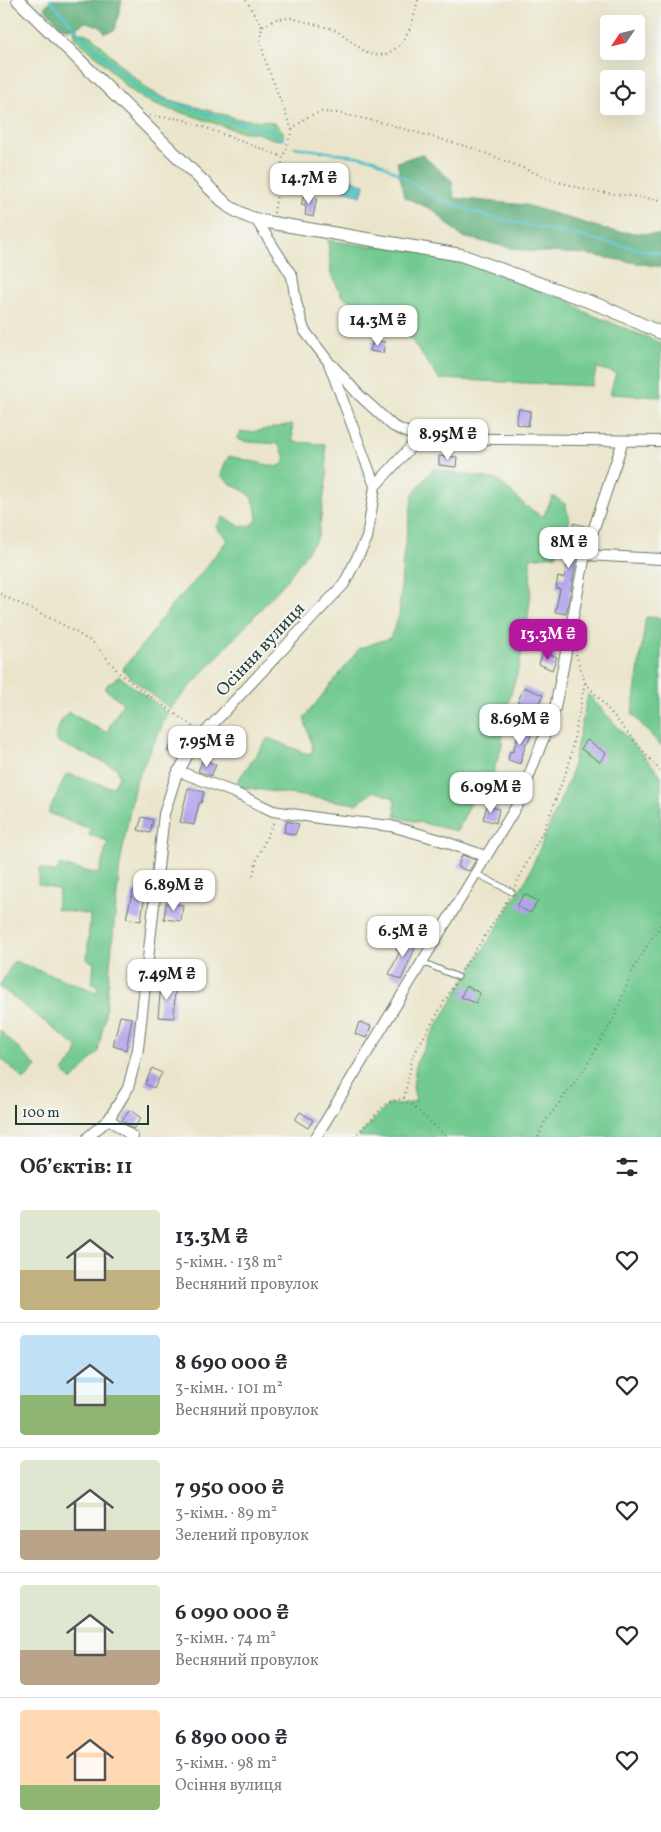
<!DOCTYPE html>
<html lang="uk">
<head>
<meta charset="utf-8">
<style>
	body { margin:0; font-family:Vollkorn,serif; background:#f2f2f3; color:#2b2b33; height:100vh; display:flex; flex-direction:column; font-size:19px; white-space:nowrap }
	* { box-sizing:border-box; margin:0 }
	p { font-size:16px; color:#7c7c81 }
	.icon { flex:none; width:28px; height:28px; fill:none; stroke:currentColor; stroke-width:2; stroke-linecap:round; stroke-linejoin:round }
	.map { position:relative; height:1137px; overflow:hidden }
	.drawer { display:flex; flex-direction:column; background:#fff; flex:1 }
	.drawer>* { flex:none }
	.needle { width:32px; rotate:235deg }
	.tools { position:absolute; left:600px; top:15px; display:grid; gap:10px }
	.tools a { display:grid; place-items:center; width:45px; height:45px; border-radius:5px; background:#fff; box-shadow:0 5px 20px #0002; font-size:25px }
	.scale { position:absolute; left:15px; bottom:12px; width:134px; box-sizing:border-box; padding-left:5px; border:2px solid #1f3d34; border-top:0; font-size:14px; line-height:18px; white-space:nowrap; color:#1f3d34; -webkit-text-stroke:4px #f6f6f2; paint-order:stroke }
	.price { position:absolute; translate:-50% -42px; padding:0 11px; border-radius:10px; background:#fff; color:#222; font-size:16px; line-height:32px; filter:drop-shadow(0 1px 2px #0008) }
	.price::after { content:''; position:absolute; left:50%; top:30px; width:15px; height:11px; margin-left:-8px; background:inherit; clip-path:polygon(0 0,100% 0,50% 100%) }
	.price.selected { background:#b5179e; color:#fff }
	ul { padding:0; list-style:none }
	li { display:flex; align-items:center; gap:15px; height:125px; padding:0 20px }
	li+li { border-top:1px solid #e1e1e2 }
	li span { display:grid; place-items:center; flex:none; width:140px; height:100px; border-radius:5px; color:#555 }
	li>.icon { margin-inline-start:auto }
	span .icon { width:60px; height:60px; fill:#fffc; stroke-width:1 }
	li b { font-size:21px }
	h2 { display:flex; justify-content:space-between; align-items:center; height:60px; padding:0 20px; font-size:21px }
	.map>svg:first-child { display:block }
	.green { fill:#72ca90; stroke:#488462 }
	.forest { fill:#5dae7a; stroke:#3e7657 }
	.water { fill:#52c0c9; stroke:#387e7e }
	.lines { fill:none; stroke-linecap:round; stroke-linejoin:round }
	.stream { stroke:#52c0c9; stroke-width:2.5 }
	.building { fill:#b1a1ec }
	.service-casing { stroke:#667868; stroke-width:7 }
	.minor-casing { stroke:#667868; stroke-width:12 }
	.tertiary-casing { stroke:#667868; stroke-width:14 }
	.path { stroke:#667868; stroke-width:2; stroke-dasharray:1 4; stroke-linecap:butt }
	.service { stroke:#fff; stroke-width:5 }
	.minor { stroke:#fff; stroke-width:10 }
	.tertiary { stroke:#fff; stroke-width:12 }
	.labels { text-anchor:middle; stroke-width:4; stroke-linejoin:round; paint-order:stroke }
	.street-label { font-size:18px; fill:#1f3d34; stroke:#f6f6f2 }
</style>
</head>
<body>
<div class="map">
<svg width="661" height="1137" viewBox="0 0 661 1137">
	<rect width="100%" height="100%" fill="#f6f6f2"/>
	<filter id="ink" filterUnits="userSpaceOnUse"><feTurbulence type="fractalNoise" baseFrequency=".02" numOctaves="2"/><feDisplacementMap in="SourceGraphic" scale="10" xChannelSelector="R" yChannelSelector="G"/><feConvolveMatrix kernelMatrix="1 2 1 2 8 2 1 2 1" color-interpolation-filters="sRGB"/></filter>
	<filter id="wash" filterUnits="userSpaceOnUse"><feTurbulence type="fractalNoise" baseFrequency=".0096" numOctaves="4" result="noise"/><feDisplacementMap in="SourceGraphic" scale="20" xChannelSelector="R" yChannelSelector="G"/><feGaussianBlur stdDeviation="1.12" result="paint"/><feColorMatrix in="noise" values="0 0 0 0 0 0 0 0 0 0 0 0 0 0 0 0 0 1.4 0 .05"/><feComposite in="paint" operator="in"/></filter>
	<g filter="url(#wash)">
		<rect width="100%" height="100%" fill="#eae5ca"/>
		<path class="green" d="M74,30l18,6 35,35 22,19 15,8 75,21 28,2 9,3 7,7v9l-10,-1 -16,-6 -19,-2 -48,-16 -19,-5 -28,-11 -16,-12 -28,-29 -23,-19z
			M328,240l32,5 30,2 49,8 39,12 59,23 25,5 23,17 76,31v54l-51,-3 6,-21 -19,-5 -5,18 -153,-7 -34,-48 -63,-35 -11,-22z
			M292,424l1,18 32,2 2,31 -9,62 -32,44 -116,128 -39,-31 -8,-8 1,-3 32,-39 1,-6 6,-4 9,-13 22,-23 34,-43 -12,-11 7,-11c14,7 22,16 34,3 -1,-6 -1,-15 -4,-20 -4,-10 -23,-13 -32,-25l5,-14 3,-5 48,11 7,-4 2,-5 -8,-14c-13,-2 -28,0 -41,-5l4,-7h11z
			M433,469l65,11 29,27 16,10 10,-21 12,8 5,16 -14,35 -26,3 1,32 -4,37 -8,40 -15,50 -2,28 -10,31 -20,25 -15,30 -61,-14 -2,-19 -20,-7 -17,13 -123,-18 34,-48 42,17 3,-6 -9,-31 56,-70 30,-10 9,-22 4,-58 10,-64z
			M646,617l15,1v128l-29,-32z
			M119,676l49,37 -33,70 -15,81 -15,152 -7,36 -26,29 -9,-10 13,-15 1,-9 -77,-60v-2l14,-24 83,31 1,-6 -6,-3 2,-20 -7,-4 3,-44 -34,-6 3,-19 -21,-6 1,-16 17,5 3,-8 40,9 9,-33 -19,-6 2,-6 -43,-16 18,-38 3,-1 40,13 5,-1 5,-10 -2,-8 -59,-26 -3,-5 6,-16 7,-9 37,20 2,-1 16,-28 -18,-14 3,-5z
			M588,694l73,81v362h-303l31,-33 12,1 15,-4 -3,-13 3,-25 20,-36 91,-149 43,-100z
			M0,1030l37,37 -13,13 -24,-23z"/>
		<path class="forest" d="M51,0h71l-7,30 -10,3 -6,-7 -13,-4 -12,7 -13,-2 -17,-20z
			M421,154l31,27 2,17 72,7 85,26 50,4v32l-78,-13 -58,-3 -63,-14 -29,-27 -29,-13 -7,-35z"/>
		<path class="water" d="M312,167l29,8 24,10 -4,11c-21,-8 -41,-15 -64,-11l2,-9z"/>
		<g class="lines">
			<path class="stream" d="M50,0l30,34 65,60 93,29 33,7 12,10
				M294,147l80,12 65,40 44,16 178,39"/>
		</g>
		<g id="blocks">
			<path class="building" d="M304,195l13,3 -4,19 -8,-2 1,-9 -5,-1z
				M373,340l12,2 -2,11 -13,-2z
				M519,409l12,2 -3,15 -12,-2z
				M439,456l18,1 -1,10 -17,-2z
				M574,523l13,4 -4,11 -2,-1 -15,77 -11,-2 5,-23 -4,-1 2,-11 6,1 5,-23h-3z
				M543,652l14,5 -5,13 -13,-6z
				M524,687l19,8 -7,17 -11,-5 -1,2 -8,-3z
				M520,728l12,3 -4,12h-2l-6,21 -12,-4 2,-9 3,1z
				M174,740l11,6 -7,11 -11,-6z
				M587,740l19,13 -6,9 -19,-13z
				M203,759l13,6 -5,11 -13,-5z
				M499,778l11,4 -3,10 -11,-3z
				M188,788l16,4 -3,11h-2l-5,22 -14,-3z
				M487,806l12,3 -3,14 -13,-4z
				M142,817l11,3 -3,13 -12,-3z
				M287,821l12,3 -4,11 -11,-3z
				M462,855l14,5 -7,11 -11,-4z
				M133,891l12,2 -4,28 -15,-3z
				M524,894l14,7 -8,12 -13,-7z
				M166,903l17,2 -2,16 -17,-2z
				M419,927l11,4 -5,13 -11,-4z
				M401,938l16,6 -16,36 -12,-6 11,-23 -4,-1z
				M161,983l14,1 -1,34 -16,-1z
				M466,986l14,7 -4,10 -15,-6z
				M120,1016l12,2 -6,32 -13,-4z
				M359,1022l12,4 -4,12 -12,-4z
				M152,1068l10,5 -8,15 -9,-4z
				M130,1110l11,8 -8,11 -11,-9z
				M300,1112l13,8 -5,8 -13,-8z"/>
		</g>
	</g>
	<g filter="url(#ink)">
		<use href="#blocks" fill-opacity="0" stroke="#667868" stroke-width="1"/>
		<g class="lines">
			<defs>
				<path id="service" d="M475,873l37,19
					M422,962l36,15"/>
				<path id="minor" d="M332,365l27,30 34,31 26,12 242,3
					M375,486l44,-48
					M585,555l76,4
					M178,771l55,21 40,19 52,8 66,7 46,13 48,17
					M109,1119l24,18
					M88,1137l21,-18 19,-31 10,-39 26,-235 12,-38 18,-32 150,-160 23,-46 8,-52 -47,-125 -24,-31 -8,-28 -4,-26 -35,-55
					M316,1137l203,-335 36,-94 30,-153 38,-114"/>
				<path id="tertiary" d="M18,0l210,206c15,9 27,15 45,17l188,32 143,52 57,26"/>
			</defs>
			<use href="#service" class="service-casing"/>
			<use href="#minor" class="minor-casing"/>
			<use href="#tertiary" class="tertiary-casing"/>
			<path class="path" d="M246,0l16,27
				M150,116l32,3 101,38
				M292,130l13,-12 15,-6 17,1 43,9 95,27 80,32 36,10 70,9
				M274,213l9,-56 9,-27 -26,-67 -6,-23 2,-13 14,-8 15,-1 46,12 31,24 17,1 16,-10 11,-21 6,-24
				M0,594l62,30 33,20 25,30 76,55
				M576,654l9,28 76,90
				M253,875l4,-16 17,-38
				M515,886l30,-59 24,-63 16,-82
				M462,970l36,-54 11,-19
				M404,1098l9,-42 42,-73
				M354,1137l33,-34 17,-5 43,39
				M538,1137l7,-15 39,-52 30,-52 19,-49 28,-45"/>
			<use href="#service" class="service"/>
			<use href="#minor" class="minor"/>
			<use href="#tertiary" class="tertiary"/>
		</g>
	</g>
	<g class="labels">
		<g class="street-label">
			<text transform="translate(260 649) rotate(-47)" y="6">Осіння вулиця</text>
		</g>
	</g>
</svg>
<div class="tools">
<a><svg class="needle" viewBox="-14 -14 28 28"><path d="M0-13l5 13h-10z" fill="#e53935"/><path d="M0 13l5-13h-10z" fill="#7c7c81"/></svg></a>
<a><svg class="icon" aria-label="locate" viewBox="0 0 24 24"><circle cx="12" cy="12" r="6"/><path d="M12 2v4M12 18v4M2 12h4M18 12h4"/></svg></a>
</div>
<div class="scale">100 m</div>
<b class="price" style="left:309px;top:205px">14.7M ₴</b>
<b class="price" style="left:378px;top:347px">14.3M ₴</b>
<b class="price" style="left:448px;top:461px">8.95M ₴</b>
<b class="price" style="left:569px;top:569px">8M ₴</b>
<b class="price selected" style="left:548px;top:661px">13.3M ₴</b>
<b class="price" style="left:520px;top:746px">8.69M ₴</b>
<b class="price" style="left:207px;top:768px">7.95M ₴</b>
<b class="price" style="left:491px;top:814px">6.09M ₴</b>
<b class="price" style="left:174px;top:912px">6.89M ₴</b>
<b class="price" style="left:403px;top:958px">6.5M ₴</b>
<b class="price" style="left:167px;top:1001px">7.49M ₴</b>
</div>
<section class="drawer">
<h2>Об’єктів: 11<svg class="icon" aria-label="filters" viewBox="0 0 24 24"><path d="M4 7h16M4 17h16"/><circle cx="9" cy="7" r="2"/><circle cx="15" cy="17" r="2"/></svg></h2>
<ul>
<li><span style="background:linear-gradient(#dfe7d0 60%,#c2b280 0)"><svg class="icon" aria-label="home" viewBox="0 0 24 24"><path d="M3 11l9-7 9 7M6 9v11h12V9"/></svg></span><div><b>13.3M ₴</b><p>5-кімн. · 138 m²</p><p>Весняний провулок</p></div><svg class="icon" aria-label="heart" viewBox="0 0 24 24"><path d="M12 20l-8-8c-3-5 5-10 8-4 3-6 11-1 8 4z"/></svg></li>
<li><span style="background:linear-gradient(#bfe0f5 60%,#8fb573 0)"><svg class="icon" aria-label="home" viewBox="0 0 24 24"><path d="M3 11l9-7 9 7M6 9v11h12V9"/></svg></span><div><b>8 690 000 ₴</b><p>3-кімн. · 101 m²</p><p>Весняний провулок</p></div><svg class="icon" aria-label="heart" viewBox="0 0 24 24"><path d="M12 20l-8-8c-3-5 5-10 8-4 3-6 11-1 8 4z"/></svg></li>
<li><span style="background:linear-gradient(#dfe7d0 70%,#b9a48a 0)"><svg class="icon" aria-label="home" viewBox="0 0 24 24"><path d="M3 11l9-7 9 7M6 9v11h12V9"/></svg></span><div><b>7 950 000 ₴</b><p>3-кімн. · 89 m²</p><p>Зелений провулок</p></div><svg class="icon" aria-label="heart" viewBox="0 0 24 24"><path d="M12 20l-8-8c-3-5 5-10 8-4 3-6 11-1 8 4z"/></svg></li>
<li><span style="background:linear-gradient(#dfe7d0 65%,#b9a48a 0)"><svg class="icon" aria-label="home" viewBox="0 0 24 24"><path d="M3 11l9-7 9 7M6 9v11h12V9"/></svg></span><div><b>6 090 000 ₴</b><p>3-кімн. · 74 m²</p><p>Весняний провулок</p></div><svg class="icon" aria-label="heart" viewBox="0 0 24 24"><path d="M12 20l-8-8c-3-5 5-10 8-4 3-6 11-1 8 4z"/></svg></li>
<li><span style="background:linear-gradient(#ffd9b3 75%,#8fb573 0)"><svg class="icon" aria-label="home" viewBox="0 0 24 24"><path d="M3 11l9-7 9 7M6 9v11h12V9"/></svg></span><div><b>6 890 000 ₴</b><p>3-кімн. · 98 m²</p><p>Осіння вулиця</p></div><svg class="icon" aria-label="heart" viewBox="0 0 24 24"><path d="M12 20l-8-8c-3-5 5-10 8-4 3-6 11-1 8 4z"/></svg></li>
</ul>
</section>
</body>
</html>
